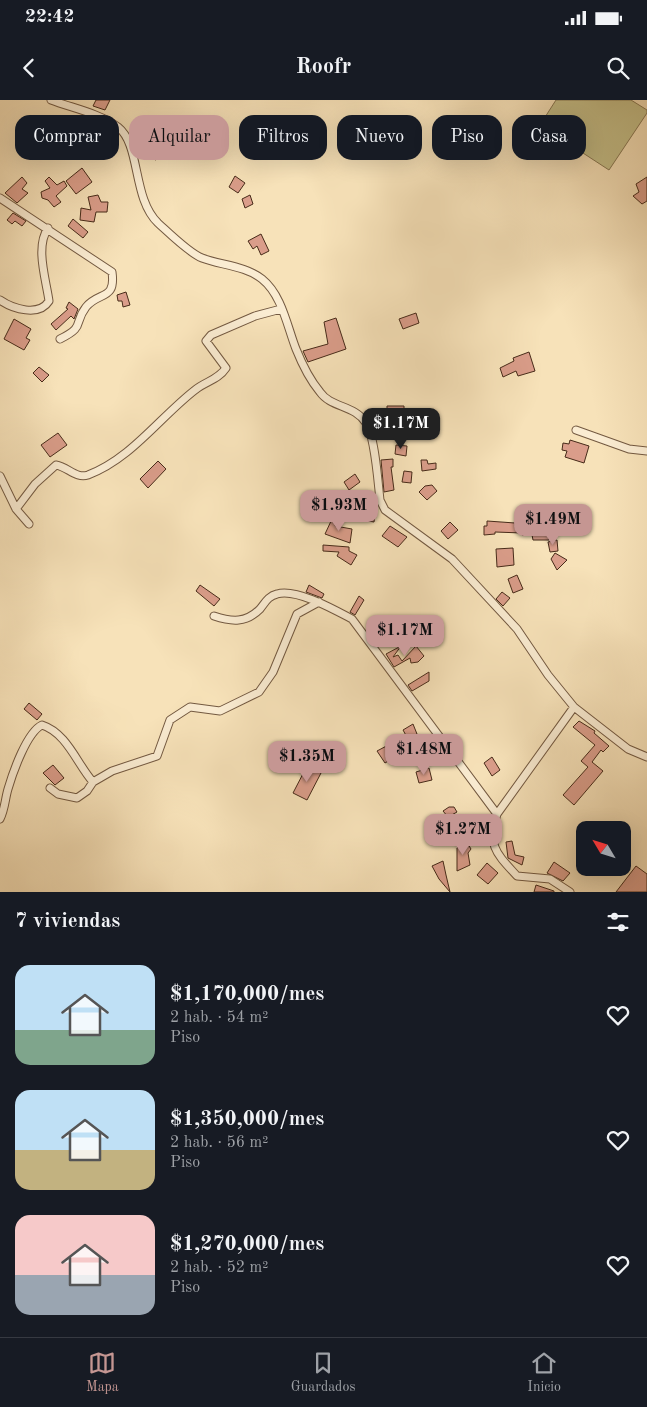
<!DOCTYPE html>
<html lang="es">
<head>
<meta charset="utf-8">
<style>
	body { margin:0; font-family:"Old Standard TT",serif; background:#20242c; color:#f1f3f6; height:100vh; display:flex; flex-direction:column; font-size:19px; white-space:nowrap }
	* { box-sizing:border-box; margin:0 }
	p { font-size:16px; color:#9ea1a6 }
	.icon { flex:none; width:28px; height:28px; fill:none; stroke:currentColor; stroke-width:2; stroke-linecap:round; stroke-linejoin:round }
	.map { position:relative; height:792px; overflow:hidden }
	.panel { display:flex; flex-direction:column; background:#171b24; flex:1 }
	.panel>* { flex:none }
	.hud { position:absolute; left:15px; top:15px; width:618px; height:45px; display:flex; gap:10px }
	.needle { width:32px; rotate:308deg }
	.buttons { position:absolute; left:576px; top:721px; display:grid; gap:10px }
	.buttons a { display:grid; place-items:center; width:55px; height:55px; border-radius:10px; background:#171b24; box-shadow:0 5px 20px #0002; font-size:25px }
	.price { position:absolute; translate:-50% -42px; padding:0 11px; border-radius:10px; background:#c59692; color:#111; font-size:16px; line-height:32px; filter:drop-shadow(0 1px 2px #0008) }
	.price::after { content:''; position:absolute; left:50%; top:30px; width:15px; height:11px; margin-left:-8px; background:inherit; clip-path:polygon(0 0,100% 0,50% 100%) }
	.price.selected { background:#222; color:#fff }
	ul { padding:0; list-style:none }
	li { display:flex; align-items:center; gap:15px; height:125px; padding:0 15px }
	li span { display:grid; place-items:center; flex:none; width:140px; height:100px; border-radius:15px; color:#555 }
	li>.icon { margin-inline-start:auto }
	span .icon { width:60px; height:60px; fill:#fffc; stroke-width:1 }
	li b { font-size:21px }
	h2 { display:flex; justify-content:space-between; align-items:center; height:60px; padding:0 15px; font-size:21px }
	.tag { padding:0 18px; border-radius:15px; background:#171b24; box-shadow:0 5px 20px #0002; font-size:18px; line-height:45px }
	.tag.selected { background:#c59692; color:#111 }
	.status { display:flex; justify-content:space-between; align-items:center; height:35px; padding:0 25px; background:#171b24; direction:ltr }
	.status svg { height:14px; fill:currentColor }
	header { display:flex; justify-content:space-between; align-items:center; height:65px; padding:0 15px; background:#171b24; font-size:22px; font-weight:700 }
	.dock { display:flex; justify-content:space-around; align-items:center; height:70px; border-top:1px solid #363941; background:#171b24; font-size:14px; color:#9ea1a6 }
	.dock a { display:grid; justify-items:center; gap:2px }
	.dock .selected { color:#c59692 }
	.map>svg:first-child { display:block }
	.green { fill:#c5c08a; stroke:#867652 }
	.building { fill:#da9d8a; stroke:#472b19 }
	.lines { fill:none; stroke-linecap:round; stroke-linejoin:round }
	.street-casing { stroke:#735941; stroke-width:9 }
	.street { stroke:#faecd2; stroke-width:7 }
</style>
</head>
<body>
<div class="status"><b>22:42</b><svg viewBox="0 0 49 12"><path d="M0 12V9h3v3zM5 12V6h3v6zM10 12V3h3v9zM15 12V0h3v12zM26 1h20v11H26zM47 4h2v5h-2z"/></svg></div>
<header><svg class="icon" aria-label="back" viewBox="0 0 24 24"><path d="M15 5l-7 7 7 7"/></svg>Roofr<svg class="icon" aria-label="search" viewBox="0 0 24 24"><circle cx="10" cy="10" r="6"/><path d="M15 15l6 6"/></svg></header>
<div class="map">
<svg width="647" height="792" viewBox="0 0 647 792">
	<rect width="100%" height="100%" fill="#f7e2b9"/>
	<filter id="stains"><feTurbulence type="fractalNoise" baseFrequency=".004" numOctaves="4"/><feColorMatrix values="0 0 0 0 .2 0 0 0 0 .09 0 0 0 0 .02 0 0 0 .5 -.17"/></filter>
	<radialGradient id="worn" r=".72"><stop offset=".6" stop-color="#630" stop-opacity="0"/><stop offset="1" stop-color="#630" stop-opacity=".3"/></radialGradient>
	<path class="green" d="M556,0h75l16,10v3l-38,57 -69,-45z"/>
	<path class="building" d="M96,0h14l-5,10 -12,-4z
		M210,35l7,8 -8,7 -6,-7z
		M169,38l5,14 -19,8 -4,-10 6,-4 -1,-4z
		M82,68l10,14 -16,12 -10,-13z
		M235,76l10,7 -7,10 -9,-6z
		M22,77l5,6 -5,6 6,4 -11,10 -12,-10z
		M49,77l8,8 7,-4 3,5 -11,10 5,6 -7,5 -6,-7 -6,-2 -1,-6 9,-4 -5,-7z
		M647,77v24l-5,3 -9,-8 6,-4 -3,-8z
		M98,95l3,7h7l-1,10h-11l-2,10 -14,-2 1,-12 10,2 -3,-13z
		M250,95l3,9 -8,4 -3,-9z
		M13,113l13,8 -4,5 -7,-5 -3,3 -5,-4z
		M73,119l15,13 -5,6 -15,-12z
		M261,134l8,17 -8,4 -4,-9 -4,3 -5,-8z
		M126,192l4,13 -7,2 -1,-6h-4l-1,-6z
		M69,202l9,7 -4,10 -3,-3 -15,14 -5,-6 17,-15 -2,-1z
		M416,213l3,10 -16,6 -4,-10z
		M336,218l10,31 -38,13 -5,-11 25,-7 -4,-22z
		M14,219l17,10 -5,9 4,2 -6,10 -20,-11z
		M529,252l6,19 -17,5 -2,-5 -13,6 -3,-9 14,-7 -1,-3z
		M39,267l10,8 -7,7 -9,-9z
		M387,306h17v11h-17z
		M58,333l9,12 -17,12 -9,-12z
		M570,340l19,6 -5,17 -19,-6 2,-6 -5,-1 1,-7 6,1z
		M396,345l11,1 -1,10 -11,-2z
		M393,359v8h-2l3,23 -10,2 -3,-32z
		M421,360h6l1,4 8,-1v6l-14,2z
		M158,361l8,8 -18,19 -8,-9z
		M404,371l8,1 -1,11 -9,-1z
		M355,374l5,8 -11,8 -5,-8z
		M432,385l5,6 -10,9 -8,-8 6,-6z
		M323,395h11v10h-11z
		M358,411l17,3 -1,8 -17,-3z
		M332,419l5,2 -2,5 17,3 -2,14 -25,-9z
		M487,421l28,2v3l33,-3 1,17h-16l-1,-5h-10v-2l-27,-1v2l-11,1v-9h3z
		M450,422l8,8 -10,9 -7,-8z
		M390,426l17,11 -9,10 -16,-11z
		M557,440l1,11 -8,1 -2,-10z
		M323,445l26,2v4l8,4 -6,10 -14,-9 2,-4 -16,-1z
		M513,448l1,17 -17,2 -1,-18z
		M555,453l12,7 -10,10 -6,-11z
		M517,475l6,14 -10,4 -5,-14z
		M200,485l20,14 -6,7 -18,-15z
		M309,485l15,9 -2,4 -16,-6z
		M502,492l8,6 -7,8 -7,-7z
		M359,496l5,4 -9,15 -5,-3z
		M406,523l8,5 -8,11 -7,-6z
		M401,546l-8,11 5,-2 4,6 14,-15 8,10 -6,6 -7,1 -1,-5 -16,9 -8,-13z
		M429,572v9l-17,10 -4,-6z
		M29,603l13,11 -5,6 -13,-11z
		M579,621l16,10 -1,2 15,13 -6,6 -2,-2 -9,12 11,9 -29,34 -11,-10 25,-28 -7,-6 14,-16 -22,-18z
		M413,624l4,10 -9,5 -5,-9z
		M394,642l6,12 -15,9 -8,-12z
		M492,657l8,13 -8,6 -8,-13z
		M53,665l11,13 -9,7 -12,-12z
		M307,666l14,7 -14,27 -14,-7z
		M429,668l3,12 -13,3 -3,-11z
		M449,707h5l3,5 -9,5 -5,-6z
		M466,741l5,8 -3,4 2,12 -13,6v-23z
		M512,741l3,14 9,2 -2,8 -14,-7 -2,-16z
		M443,761l3,14 4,17 -11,-13 -7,-13z
		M554,762l16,11 -7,8 -16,-8z
		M487,763l11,10 -10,11 -11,-9z
		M636,766l11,8v18h-31z
		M536,785l18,6v1h-20z"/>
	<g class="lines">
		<defs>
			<path id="street" d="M51,0c21,8 48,13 67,27 23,18 14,71 40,96 10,9 31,30 44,35 18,7 44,8 60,21 20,16 25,47 34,70 6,15 14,31 24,43 11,16 35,13 46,31 9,13 12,60 14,77l5,10 67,49 65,70 31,46 26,32 54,42 19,8
				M0,98l112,74c4,29 -13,19 -26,35 -13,17 0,19 -26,32
				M0,200c13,9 39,17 49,1 -3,-22 -14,-54 -1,-73
				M576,330l53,19 18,2
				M0,376l16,33 13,15
				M16,409l19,-25 21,-19c12,2 20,14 32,10 43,-16 72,-58 107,-85 11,-9 23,-10 31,-22l-20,-27 5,-6 44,-19 26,-7
				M214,516c18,6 32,7 46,-7 5,-6 8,-13 17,-15 19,-6 58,16 75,25l145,195
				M93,682l19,-11 45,-15 13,-36 20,-13 30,4 39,-19 14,-20 24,-58 22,-12
				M0,719c5,-10 5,-20 8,-30 5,-17 19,-57 34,-64 25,8 35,39 51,57l-6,9 -10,7 -19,-4 -8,-6
				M570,792l-20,-13 -33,-3c-21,-23 -30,-30 -20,-62l77,-107"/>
		</defs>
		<use href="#street" class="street-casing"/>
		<use href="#street" class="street"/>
	</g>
	<rect width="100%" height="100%" filter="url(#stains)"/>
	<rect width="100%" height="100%" fill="url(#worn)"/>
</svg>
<div class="buttons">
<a><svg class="needle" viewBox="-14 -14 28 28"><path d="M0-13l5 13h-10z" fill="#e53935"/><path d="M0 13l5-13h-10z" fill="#9ea1a6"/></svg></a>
</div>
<b class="price selected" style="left:401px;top:350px">$1.17M</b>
<b class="price" style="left:339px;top:432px">$1.93M</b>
<b class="price" style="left:553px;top:446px">$1.49M</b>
<b class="price" style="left:405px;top:557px">$1.17M</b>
<b class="price" style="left:424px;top:676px">$1.48M</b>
<b class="price" style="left:307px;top:683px">$1.35M</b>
<b class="price" style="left:463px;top:756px">$1.27M</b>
<div class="hud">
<a class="tag">Comprar</a>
<a class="tag selected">Alquilar</a>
<a class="tag">Filtros</a>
<a class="tag">Nuevo</a>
<a class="tag">Piso</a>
<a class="tag">Casa</a>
</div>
</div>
<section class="panel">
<h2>7 viviendas<svg class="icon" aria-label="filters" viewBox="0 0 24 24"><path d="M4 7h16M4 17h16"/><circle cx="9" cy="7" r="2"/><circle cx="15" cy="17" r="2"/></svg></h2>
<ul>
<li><span style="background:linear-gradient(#bfe0f5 65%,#7fa58c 0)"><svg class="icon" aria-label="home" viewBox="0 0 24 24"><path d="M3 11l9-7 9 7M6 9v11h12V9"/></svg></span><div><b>$1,170,000/mes</b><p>2 hab. · 54 m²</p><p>Piso</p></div><svg class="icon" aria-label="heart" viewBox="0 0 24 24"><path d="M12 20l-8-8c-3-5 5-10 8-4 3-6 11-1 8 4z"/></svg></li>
<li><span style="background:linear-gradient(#bfe0f5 60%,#c2b280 0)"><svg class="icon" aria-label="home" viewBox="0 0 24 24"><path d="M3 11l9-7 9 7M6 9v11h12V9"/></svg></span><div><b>$1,350,000/mes</b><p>2 hab. · 56 m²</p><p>Piso</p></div><svg class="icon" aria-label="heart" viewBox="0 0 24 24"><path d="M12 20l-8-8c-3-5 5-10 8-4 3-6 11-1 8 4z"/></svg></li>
<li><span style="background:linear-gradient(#f6c9c9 60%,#9aa5b1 0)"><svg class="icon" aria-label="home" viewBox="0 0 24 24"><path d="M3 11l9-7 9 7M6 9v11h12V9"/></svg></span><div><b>$1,270,000/mes</b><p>2 hab. · 52 m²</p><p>Piso</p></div><svg class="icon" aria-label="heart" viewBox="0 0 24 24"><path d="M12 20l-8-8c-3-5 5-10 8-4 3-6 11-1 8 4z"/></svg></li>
</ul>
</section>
<nav class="dock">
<a class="selected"><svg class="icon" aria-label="map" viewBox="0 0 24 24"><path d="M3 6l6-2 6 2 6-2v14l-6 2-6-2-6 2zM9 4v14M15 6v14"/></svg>Mapa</a>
<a><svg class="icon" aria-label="saved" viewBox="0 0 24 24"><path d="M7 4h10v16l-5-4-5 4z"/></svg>Guardados</a>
<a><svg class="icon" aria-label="home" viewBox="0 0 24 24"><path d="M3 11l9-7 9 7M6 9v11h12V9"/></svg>Inicio</a>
</nav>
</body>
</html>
